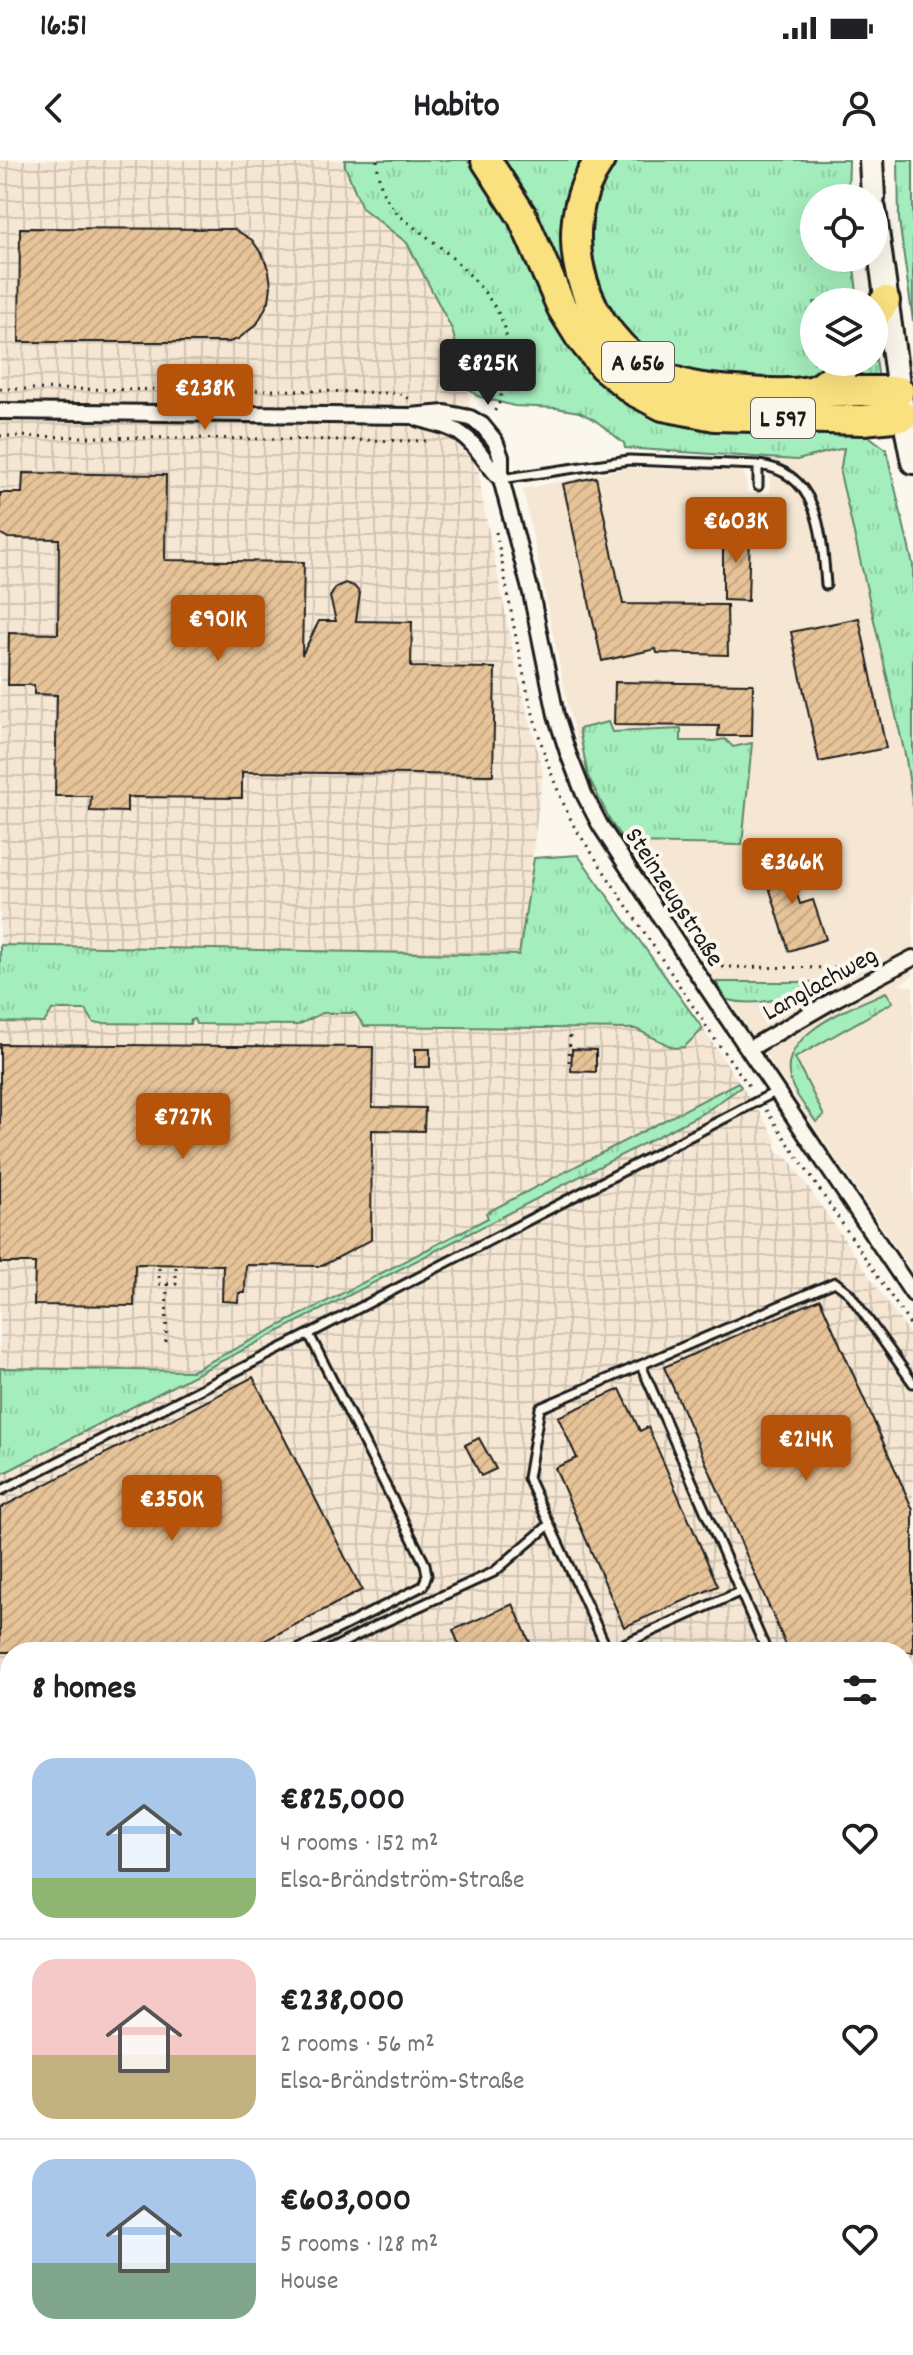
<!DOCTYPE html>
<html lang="en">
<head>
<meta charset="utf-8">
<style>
	body { margin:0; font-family:Dekko,sans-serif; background:#f2f2f2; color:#202124; height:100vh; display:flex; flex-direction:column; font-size:30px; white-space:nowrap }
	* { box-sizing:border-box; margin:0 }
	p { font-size:26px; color:#757577 }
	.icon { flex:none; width:44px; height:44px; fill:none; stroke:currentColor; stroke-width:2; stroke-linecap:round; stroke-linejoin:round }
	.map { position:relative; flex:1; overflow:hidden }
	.drawer { position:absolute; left:0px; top:1482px; width:914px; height:714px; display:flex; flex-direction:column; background:#fff; border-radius:32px 32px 0 0; box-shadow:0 8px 32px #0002 }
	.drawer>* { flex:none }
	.fabs { position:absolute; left:800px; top:24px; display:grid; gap:16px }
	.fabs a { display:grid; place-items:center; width:88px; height:88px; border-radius:50%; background:#fff; box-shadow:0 8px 32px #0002; font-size:40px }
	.price { position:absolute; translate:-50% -68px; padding:0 18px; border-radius:8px; background:#b45309; color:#fff; font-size:26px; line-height:52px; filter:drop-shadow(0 2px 4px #0008) }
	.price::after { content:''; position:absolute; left:50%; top:48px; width:24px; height:18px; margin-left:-12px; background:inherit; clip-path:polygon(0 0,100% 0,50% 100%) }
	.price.active { background:#222; color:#fff }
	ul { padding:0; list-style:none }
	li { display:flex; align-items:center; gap:24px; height:200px; padding:0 32px }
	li+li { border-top:2px solid #e0e0e0 }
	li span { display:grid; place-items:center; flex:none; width:224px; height:160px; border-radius:24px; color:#555 }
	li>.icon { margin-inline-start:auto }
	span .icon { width:96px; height:96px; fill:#fffc; stroke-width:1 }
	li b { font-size:34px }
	h2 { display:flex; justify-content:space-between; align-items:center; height:96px; padding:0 32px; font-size:34px }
	.status { display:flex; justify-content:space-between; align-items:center; height:56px; padding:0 40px; background:#fff; direction:ltr }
	.status svg { height:22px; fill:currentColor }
	header { display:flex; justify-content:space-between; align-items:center; height:104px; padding:0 32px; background:#fff; font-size:36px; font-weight:800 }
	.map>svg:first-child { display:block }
	.built { fill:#f5e7d3 }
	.industrial { fill:url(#industrial-grid); fill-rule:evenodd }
	.grass { fill:url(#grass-tufts); stroke:#60856c; stroke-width:2 }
	.building { fill:url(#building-hatch); stroke:#1c1c1c; stroke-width:2 }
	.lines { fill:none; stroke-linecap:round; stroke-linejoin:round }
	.lane-casing { stroke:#1c1c1c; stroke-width:13 }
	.street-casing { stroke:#1c1c1c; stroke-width:20 }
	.secondary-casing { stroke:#1c1c1c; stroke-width:28 }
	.highway-casing { stroke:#1c1c1c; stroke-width:34 }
	.path { stroke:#1c1c1c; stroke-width:3; stroke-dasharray:2 6; stroke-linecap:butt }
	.lane { stroke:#fbf7ec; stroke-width:7 }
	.street { stroke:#fbf7ec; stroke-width:14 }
	.secondary { stroke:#fbf7ec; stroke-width:22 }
	.highway { stroke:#fae180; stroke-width:28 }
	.labels { text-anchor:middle; stroke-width:8; stroke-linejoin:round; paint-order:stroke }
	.shield { fill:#fbf7ec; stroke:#5f5e5a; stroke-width:2 }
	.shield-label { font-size:24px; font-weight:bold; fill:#1c1c1c }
	.street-label { font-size:26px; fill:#1c1c1c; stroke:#fbf7ec }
</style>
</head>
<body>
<div class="status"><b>16:51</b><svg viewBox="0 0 49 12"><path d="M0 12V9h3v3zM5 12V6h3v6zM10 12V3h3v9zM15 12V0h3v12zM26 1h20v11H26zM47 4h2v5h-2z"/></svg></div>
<header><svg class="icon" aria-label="back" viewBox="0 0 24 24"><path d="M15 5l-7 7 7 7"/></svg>Habito<svg class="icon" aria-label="person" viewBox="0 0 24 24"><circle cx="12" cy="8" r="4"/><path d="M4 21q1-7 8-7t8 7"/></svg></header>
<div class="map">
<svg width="913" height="2195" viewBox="0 0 913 2195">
	<defs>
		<pattern id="industrial-grid" width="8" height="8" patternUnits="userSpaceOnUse" patternTransform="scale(2)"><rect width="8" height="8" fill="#f5e7d3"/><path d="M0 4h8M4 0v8" fill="none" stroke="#d1c6b5"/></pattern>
		<pattern id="grass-tufts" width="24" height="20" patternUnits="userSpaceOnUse" patternTransform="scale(2)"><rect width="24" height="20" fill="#a4eebd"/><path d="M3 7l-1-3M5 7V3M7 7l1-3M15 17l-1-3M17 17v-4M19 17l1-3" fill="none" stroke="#8dcca2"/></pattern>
		<pattern id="building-hatch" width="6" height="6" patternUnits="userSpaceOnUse" patternTransform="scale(2)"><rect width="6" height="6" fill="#e7c398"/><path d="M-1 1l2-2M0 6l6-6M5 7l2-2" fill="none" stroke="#c6a782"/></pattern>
	</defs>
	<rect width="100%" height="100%" fill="#fbf7ec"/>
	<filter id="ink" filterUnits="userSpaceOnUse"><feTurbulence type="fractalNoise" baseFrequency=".0125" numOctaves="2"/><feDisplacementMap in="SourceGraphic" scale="16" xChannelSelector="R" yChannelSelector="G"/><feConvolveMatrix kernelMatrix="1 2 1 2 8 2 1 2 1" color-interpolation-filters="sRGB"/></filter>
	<g filter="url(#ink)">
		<path class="built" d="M844,288l-4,25 66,286 7,47v170l-15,9 15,1v287l-301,-446 -25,-50 -18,-66 -46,-222 105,-21 116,3 4,22h22v-35l27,2z"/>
		<path class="industrial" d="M0,0h345v6l17,42 45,35 46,86 14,58 16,116 35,173 25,96 -23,181 145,26 29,37 68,100 13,22 1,11 3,5 9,4 125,181v1016h-913zM10,1492h894v694h-894z"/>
		<path class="grass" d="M345,0h122c6,8 14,15 20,24 44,65 53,137 112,194l264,54 23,17 27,116v241l-7,-47 -66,-286 4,-25 -47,12 -172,-12 -1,-5 -29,-23 -16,-8 -23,-4 -42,-2 -37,-10 -10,-9 -15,-58 -45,-86 -45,-35 -17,-42z
			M500,0h89c-12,26 -22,53 -22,82 0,71 52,139 123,155 21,5 45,3 67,3 36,-1 73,-2 109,-1l14,2v4l-22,6c-28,-1 -57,-2 -85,-2 -67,-2 -126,-6 -173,-61 -15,-18 -26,-42 -36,-63 -21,-43 -36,-87 -64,-125z
			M610,0h239l-1,38h-34v60h39l5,44h-44v60h22l-29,18 -91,2 -61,-20 -53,-55 -17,-82z
			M898,0h15v161l-14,-101z
			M874,186l5,34 -37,3 17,-21h15z
			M608,562l4,10 69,-3v12h33l11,-2 8,8 19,-4 -10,102 -117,-2 -13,-19 -24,-48 -9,-47z
			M578,695l125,174 -19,18 -10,1 -38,-19 -272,-3 -9,-13h-33l-24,12 -102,-1 -2,-5 -3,1 -1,4 -96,-1 -8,-13h-34l-8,13 -44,-1v-77l519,10 15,-97z
			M716,822h107c-35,14 -58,26 -96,18z
			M886,832l7,10 -98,56 29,58 -8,6c-8,-12 -19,-24 -24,-37 -21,-50 61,-78 94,-93z
			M738,922l3,5 -36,25 -705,363v-107l192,3 296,-153 -2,-5z
			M0,1572l10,19v84l-10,-20z
			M10,2131v55h229l1,9h-240v-59z"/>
		<path class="building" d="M20,68l214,1 18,11 11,16 6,15 2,15 -2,15 -12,23 -19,15 -9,3h-210z
			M23,313l143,2 -1,85 139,2 -2,93 17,-34h17l-6,-24 6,-10 9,-4 9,3 6,7 -4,28 56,1 -1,45 84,1 -2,107 -251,-3v26l-115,-1v15l-37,-1 1,-15h-36l2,-101 -23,-1v-9h-26l1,-52 49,1 1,-95 -51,-1 -8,-5v-40h22z
			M596,317l27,127 104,1 1,50 -71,-2 -1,-4 -54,12 -39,-177z
			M723,371h27l-2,70 -25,-1z
			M859,458l27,130 -67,14 -28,-130z
			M615,522l138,2 -1,52h-34l1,-10 -105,-1z
			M784,693l16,51 13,-4 13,39 -37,12 -28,-90z
			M0,884l373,3 -1,60 53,1 -1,23 -52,-1 -1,110 -49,26 -76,-1 -1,28h-6l-1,9 -16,-1 1,-36 -88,-1 -1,42 -100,-1 1,-42h-35z
			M415,889h15v18h-15z
			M572,889l24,1v22l-25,-1z
			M820,1139l93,211v142h-124l-125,-285z
			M253,1217l109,213 -119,62h-243v-144z
			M620,1229l20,42 8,-4 70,159 -94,41 -69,-159 22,-10 -19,-41z
			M479,1278l17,31 -15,7 -16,-31z
			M513,1444l21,48h-72l-9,-22z"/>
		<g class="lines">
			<defs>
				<path id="lane" d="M758,305c62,6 64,72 68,120
					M501,319l128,-19 129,5v21
					M641,1205l126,287
					M0,1331l309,-157
					M608,1491l-80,-173 12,-70 295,-126 14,11 64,90
					M293,1492l130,-66 4,-11 -2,-11 -116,-230 468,-243
					M325,1492l49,-25 120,-55 55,-47
					M606,1492l133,-60
					M0,1550l10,18
					M0,1798l10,19
					M904,1912l9,35
					M904,1984l9,-2
					M0,2087l10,-6
					M456,2186l2,9
					M776,2186l2,9"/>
				<path id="street" d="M0,251l410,5 35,-3 25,5 12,7 13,16 6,16v22l30,114 25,122 12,38 16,41 16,31 93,142 220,327
					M417,258c14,5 32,7 44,16 17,11 25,31 40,45
					M749,889l88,-51 76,-40"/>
				<path id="secondary" d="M871,0l2,38
					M874,49l25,182 14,71"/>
				<path id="highway" d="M486,0l36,56 40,92 18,29 23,29 31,25 29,15 52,10 148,4 40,-4
					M600,0c-51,72 -16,176 59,215 28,14 59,15 90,17 19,1 42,3 61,-1 14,-2 29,-19 39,-29
					M874,157l11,-16
					M813,231h86"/>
			</defs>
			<use href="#lane" class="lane-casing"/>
			<use href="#street" class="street-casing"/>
			<use href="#secondary" class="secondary-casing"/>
			<use href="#highway" class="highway-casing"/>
			<path class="path" d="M377,0c1,14 3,29 11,41 11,18 30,28 46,41 24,20 46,41 62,67 5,9 11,19 10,29 -2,10 -11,19 -12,28 -3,21 17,21 0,46
				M476,196l18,10
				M0,229l280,1 117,3 14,6
				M0,276l432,5
				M496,372c20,98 32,203 78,294l140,212 38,52
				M714,807l144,1
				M569,902l1,-26
				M766,950l147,219
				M159,1108v16h17v-17
				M166,1182l1,-58
				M904,1608l9,-4"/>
			<use href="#lane" class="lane"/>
			<use href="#street" class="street"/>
			<use href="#secondary" class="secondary"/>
			<use href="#highway" class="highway"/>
		</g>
	</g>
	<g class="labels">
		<g class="shield">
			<rect x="602" y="182" width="72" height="40" rx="6"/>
			<rect x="751" y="238" width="64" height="40" rx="6"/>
		</g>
		<g class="shield-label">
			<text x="638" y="210">A 656</text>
			<text x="783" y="266">L 597</text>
		</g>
		<g class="street-label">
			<text transform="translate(676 736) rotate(57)" y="9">Steinzeugstraße</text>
			<text transform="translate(819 822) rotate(-29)" y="9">Langlachweg</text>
		</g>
	</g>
</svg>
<div class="fabs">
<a><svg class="icon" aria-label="locate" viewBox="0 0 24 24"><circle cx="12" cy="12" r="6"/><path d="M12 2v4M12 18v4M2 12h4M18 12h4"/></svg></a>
<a><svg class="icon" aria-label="layers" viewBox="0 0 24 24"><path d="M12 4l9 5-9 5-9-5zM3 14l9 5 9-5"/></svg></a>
</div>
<b class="price active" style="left:488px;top:247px">€825K</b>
<b class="price" style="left:205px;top:272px">€238K</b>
<b class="price" style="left:736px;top:405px">€603K</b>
<b class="price" style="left:218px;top:503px">€901K</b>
<b class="price" style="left:792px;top:746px">€366K</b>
<b class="price" style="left:183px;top:1001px">€727K</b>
<b class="price" style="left:806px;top:1323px">€214K</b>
<b class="price" style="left:172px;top:1383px">€350K</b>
<section class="drawer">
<h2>8 homes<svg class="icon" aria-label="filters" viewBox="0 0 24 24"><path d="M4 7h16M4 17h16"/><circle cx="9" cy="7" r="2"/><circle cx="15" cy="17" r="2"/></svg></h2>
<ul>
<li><span style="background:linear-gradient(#a9c7e8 75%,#8fb573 0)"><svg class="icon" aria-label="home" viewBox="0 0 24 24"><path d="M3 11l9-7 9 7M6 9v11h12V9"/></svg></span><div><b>€825,000</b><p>4 rooms · 152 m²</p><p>Elsa-Brändström-Straße</p></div><svg class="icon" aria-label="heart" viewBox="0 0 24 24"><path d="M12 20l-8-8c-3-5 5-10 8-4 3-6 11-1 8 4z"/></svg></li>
<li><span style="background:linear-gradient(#f6c9c9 60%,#c2b280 0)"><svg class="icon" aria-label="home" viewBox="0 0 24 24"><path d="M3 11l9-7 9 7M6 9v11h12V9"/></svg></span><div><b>€238,000</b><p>2 rooms · 56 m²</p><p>Elsa-Brändström-Straße</p></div><svg class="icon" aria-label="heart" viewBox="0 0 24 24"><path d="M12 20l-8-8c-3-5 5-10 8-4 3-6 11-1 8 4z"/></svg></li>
<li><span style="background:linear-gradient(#a9c7e8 65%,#7fa58c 0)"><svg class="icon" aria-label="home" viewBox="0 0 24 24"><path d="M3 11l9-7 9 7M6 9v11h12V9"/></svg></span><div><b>€603,000</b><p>5 rooms · 128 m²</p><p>House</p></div><svg class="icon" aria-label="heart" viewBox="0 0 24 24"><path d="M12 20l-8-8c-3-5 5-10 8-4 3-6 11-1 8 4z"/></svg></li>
</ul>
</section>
</div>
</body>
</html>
